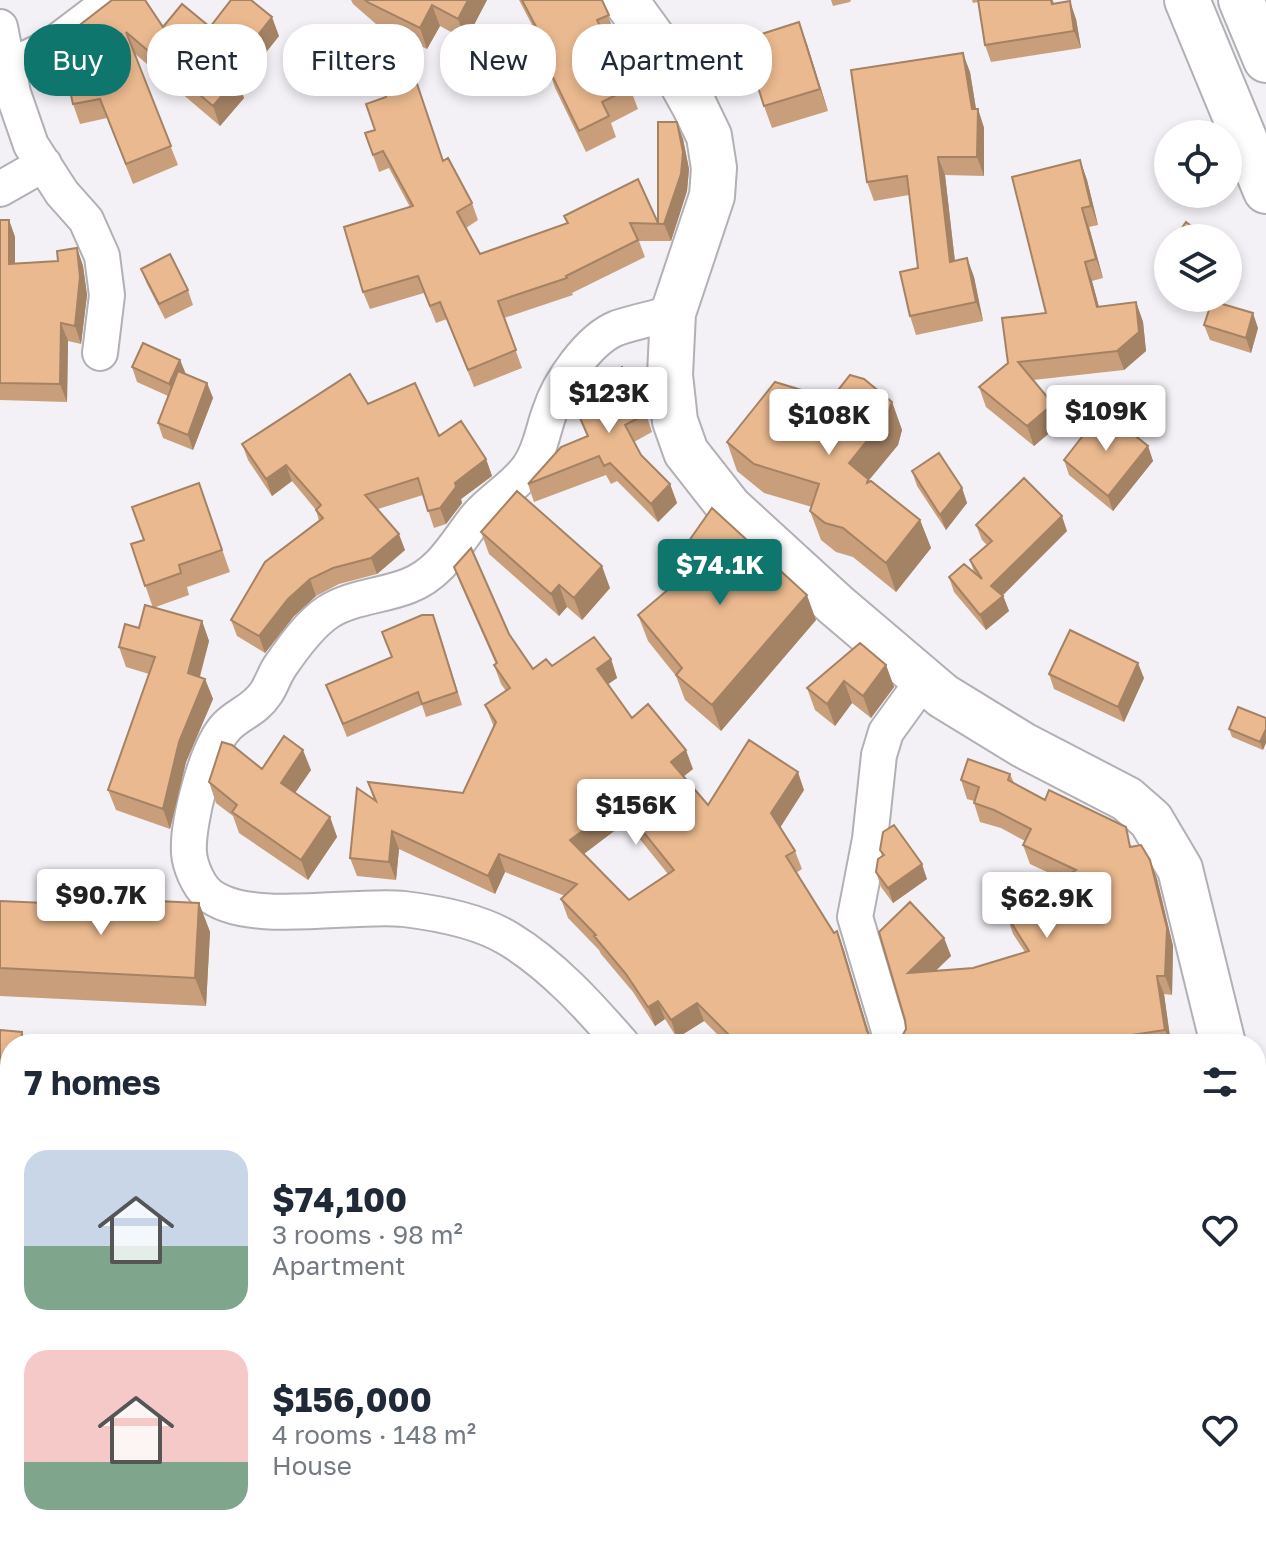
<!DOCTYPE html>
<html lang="en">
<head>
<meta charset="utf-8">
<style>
	body { margin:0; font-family:"Golos Text",sans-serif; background:#f6f6f7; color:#1f2937; height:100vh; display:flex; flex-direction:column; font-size:30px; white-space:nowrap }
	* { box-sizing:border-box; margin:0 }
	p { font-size:26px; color:#747a83 }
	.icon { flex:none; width:44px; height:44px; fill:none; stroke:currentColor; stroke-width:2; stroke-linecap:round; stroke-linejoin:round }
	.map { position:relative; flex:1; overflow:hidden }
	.panel { position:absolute; left:0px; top:1034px; width:1266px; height:512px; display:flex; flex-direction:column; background:#fff; border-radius:32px 32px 0 0; box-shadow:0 4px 12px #0003 }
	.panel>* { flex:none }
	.hud { position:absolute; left:24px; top:24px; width:800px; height:72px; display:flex; gap:16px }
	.controls { position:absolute; left:1154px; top:120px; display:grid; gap:16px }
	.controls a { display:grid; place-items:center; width:88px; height:88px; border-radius:50%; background:#fff; box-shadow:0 4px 12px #0003; font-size:40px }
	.price { position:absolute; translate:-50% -68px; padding:0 18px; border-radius:8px; background:#fff; color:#222; font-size:26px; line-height:52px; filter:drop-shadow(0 2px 4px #0008) }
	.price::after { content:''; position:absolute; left:50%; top:48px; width:24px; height:18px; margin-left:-12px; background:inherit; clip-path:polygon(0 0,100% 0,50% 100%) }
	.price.on { background:#0f766e; color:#fff }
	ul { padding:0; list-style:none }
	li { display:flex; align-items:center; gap:24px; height:200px; padding:0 24px }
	li span { display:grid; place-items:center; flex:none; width:224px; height:160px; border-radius:24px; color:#555 }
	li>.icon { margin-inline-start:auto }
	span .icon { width:96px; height:96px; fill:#fffc; stroke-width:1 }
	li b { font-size:34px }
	h2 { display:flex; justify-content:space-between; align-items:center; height:96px; padding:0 24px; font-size:34px }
	.tag { padding:0 28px; border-radius:32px; background:#fff; box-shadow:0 4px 12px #0003; font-size:28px; line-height:72px }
	.tag.on { background:#0f766e; color:#fff }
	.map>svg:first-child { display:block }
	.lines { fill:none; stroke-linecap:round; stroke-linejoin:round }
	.street-casing { stroke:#b2afb5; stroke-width:38 }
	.secondary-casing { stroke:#b2afb5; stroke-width:48 }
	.street { stroke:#fff; stroke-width:34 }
	.secondary { stroke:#fff; stroke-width:44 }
	.wall { fill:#c99f7b; fill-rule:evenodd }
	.shaded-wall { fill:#a48264 }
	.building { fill:#eab98f; stroke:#a48264; stroke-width:2; fill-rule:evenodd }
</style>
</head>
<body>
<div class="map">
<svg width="1266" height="1546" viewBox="0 0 1266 1546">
	<rect width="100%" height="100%" fill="#f3f0f6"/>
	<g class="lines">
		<defs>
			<path id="street" d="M0,27l13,66 18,52 31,48 24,27 16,36 5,39 -7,58
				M8,67l42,-20 62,-47
				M0,189l44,-25
				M622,1044c-33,-38 -70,-79 -113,-105 -29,-18 -72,-26 -105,-30 -49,-6 -157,18 -196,-15 -10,-9 -18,-28 -19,-41 -2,-29 17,-106 38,-127 13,-13 28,-16 39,-33 6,-9 9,-20 15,-28 13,-19 29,-41 47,-53 23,-15 55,-16 80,-26 32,-12 47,-41 67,-67 15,-19 43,-34 55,-54 11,-16 13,-36 20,-54 9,-28 39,-72 67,-83 18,-6 38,-10 56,-15
				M893,1044l-38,-127 15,-78 9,-84 7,-23 39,-54
				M0,1207h10
				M0,1451l10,-1
				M615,1536v10
				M1003,1546l6,-10"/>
			<path id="secondary" d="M625,0l45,62 24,43 15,31 5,32 -2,28 -39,117 -3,62 5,46 11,31 44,56 106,97 107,91 80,49 104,54 24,21 29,49 43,175
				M1187,0l79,191
				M1241,0l25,60
				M1256,1195l10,65
				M1256,1368l9,-36 1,-30
				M1189,1546l5,-10"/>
		</defs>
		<use href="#street" class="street-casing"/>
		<use href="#secondary" class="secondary-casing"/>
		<use href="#street" class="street"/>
		<use href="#secondary" class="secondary"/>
	</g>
	<path class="wall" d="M351,0h136l-21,40 -26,-14 -13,23 -51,-25 -23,-20z
		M519,0h83l14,36 -9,5 23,47 8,21 -27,14 5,14 -30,15 -31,-64 -7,-21 5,-2z
		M831,0h20l-1,2 -17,4z
		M972,0h81l1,4 22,15 5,29 -90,14 -6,-17 -7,-43 -5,1z
		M799,22l29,89 -56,17 -8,-22z
		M81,24l82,3h47l69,9 -40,50 5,12 -24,28 -86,-73 44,112 -45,19 -26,-66 -27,6 -7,-20 35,-31 -20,-30z
		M970,72l6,37h2l6,19v48l-39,-1 10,86 12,-3 7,19 9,44 -67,14 -6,-19 8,-48 -9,-73 -35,6 -7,-19z
		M386,97l57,63 29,43 6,17 -12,8 14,26 87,-30 -3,-8 94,7 25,-84 6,30 -2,22 -16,50h-32l6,16 -73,36 1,2 -69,23 18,50 -48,19 -27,-68 -11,4 -12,-30 -54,16 -7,-17 47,-85 -21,-39 -10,4 -14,-39 10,-3z
		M1080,160l7,20 11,45 -9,2 14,51 -11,3 7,26 37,-5 7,20 3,29 -22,19 -91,10 27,44 -26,22 -48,-39 -7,-20 29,-24 38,-50z
		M0,220h9l6,17v26l43,-2 19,-13 6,18 4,29 -6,49 -13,-3 -1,61 -67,-2z
		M1168,247v30l-3,-3 -6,-15z
		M141,269l47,21 5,15 -28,14 -18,-35z
		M1204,325l54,3 -7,25 -41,-13z
		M180,360l6,14 21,9 6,15 -20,52 -30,-12 -5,-15 10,-27 -31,-14 -5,-15z
		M570,395l76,19 6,18 -18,10 7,13 29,29 7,19 -19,19 -41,-41 -6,3 -5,-9 -72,27 -6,-18 59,-48z
		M831,399l61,3 10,28 -4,15 -29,35 51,40 11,28 -35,44 -43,-35 -17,-5 -15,-12 -11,-29 2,-4 -48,-14 -27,-22 -10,-29z
		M368,404l118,55 6,17 -31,23 1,4 -16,21 -12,4 -11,-33 -45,14 27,41 -28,24 -38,10 -23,12 -22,20 -29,37 -28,-17 -6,-16 88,-99 -3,-11 -24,-29 -20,15 -24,-36 -6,-16z
		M1148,446l5,15 -40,50 -44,-36 -5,-15z
		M912,471l50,17 5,15 -21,27 -29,-44z
		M199,483l31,89 -43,15 2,8 -36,13 -22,-64 13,-4z
		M976,525l91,6 -64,64 6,16 -23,19 -32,-38 -5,-15 25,-5 -4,-12 17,-15 -5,-5z
		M481,532l129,56 -28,32 -15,-13 -8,9 -70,-62z
		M454,567l55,67 24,35 78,-10 6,19 -9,6 24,34 61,51 -10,7 25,29 96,-15 -24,37 15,24 7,18 -6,4 38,60 3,-2 33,104 2,5 8,4h-153l-23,-23 -27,17 -12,-19 -10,7 -22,-34 -32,-38 -2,-4 -31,-32 -7,-19 4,-3 -60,-24 -10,22 -96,-45 -3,31 -39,-4 -7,-18 24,-58 -6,-18 95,11 31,-66 -9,-22 21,-14 -5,-7 -7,-19 2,-1 -35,-79zM626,822l42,52 -39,26 -45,-46z
		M670,568l146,52 -95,111 -36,-31 -9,-24 -28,-35 -10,-26 38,-32z
		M202,621l7,20 -9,36 5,2 8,20 -27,63 -16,67 -54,-19 -8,-20 41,-116 -23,-7 -7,-20 20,-19z
		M438,628l24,77 -36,12 -4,-12 -75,32 -21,-52 66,-28z
		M886,665l8,22 -23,31 -19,-15 -17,23 -20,-16 -8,-22z
		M1049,674l95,4 -20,44 -70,-33z
		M1266,718l-3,32 -31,-13 -3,-8z
		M262,769l49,1 -16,23 35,24 7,20 -29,43 -69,-47 -6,-17 -17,-13 -7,-21z
		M1010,774l4,9 118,63 18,14 7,19 16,67 -1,49 -8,-1 7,50h-278l7,-4 6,-11 38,-91 7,18 -15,14 37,-2 52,-16 -12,-18 -6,-18 55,-37 -32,-15 -7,-19 2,-4 -24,-13 -21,-6 -6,-19v-2l-7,-2 -6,-19z
		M880,850l47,29 -34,24 -12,-16 -5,-15 6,-16z
		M0,901l69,3 130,-1 11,29 -4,74 -206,-10z
		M0,1030l22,2 4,12h-16v71h-10z
		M0,1369h10v61l-10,2z
		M1266,1425v121h-10l-1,-1 -22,-9h23z"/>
	<path class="shaded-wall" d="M468,0h19l-21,40 -8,-21z
		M1070,1l6,18 5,29 -7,-17z
		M432,5l8,21 -13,23 -7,-21z
		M272,17l7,19 -40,50 5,12 -24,28 -7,-20 16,-34z
		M799,22l8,22 21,67 -8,-22z
		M963,53l7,19 8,49v-12l6,19v48l-7,-19z
		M677,122l6,17 6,30 -2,22 -16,50 -7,-17z
		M938,157l7,18 12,105 -7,-18z
		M1080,160l7,20 11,45 -7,-19z
		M1082,208l7,19 14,51 -7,-19z
		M9,220l6,17v44l-6,-17z
		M77,248l6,18 4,29 -6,49 -6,-18z
		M967,258l7,19 9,44 -7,-19z
		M1085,262l7,19 12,45 -7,-19z
		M1136,302l7,20 3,29 -22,19 -7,-19z
		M1253,313l5,15 -7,25 -5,-15z
		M61,323l7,18 -1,61 -7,-18z
		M180,360l6,15 -11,24 -6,-15z
		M207,383l6,15 -20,52 -5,-15z
		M892,402l10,28 -4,15 -29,35 10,27 -30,-44z
		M1053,404l7,20 -26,22 -7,-20z
		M1148,446l5,15 -40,50 -5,-15z
		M486,459l6,17 -31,23 1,4 -16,21 -6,-16 15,-25z
		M286,465l6,16 -20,15 -6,-17z
		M670,484l7,19 -19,19 -7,-18z
		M962,488l5,15 -21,27 -6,-15z
		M1062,516l5,15 -70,70 -6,-15z
		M920,520l11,28 -35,44 -10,-29z
		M399,534l6,16 -28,24 -6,-16z
		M602,566l8,22 -28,32 -8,-22z
		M310,579l6,17 -22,20 -29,37 -6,-17 29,-37z
		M559,585l8,22 -8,9 -8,-22z
		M807,595l9,25 -95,111 -9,-26z
		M1003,596l6,15 -23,19 -6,-15z
		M202,621l7,20 -14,52 -7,-20z
		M611,659l6,19 -13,9 -7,-18z
		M1138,663l6,15 -20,44 -6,-15z
		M886,665l8,22 -23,31 -8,-22z
		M205,679l8,20 -27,63 -16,67 -7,-20 16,-67z
		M844,681l8,22 -17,23 -8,-22z
		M1266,729v14l-3,7 -3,-8z
		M303,750l8,20 -23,33 -7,-20z
		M686,750l7,19 -15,12 -7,-19z
		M798,772l6,18 -26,41 -7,-18z
		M620,803l6,19 -49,37 -7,-19z
		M330,817l7,20 -29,43 -7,-20z
		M392,831l7,18 -3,31 -7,-18z
		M499,854l6,18 -10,22 -7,-18z
		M1150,860l7,19 16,67 -1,49 -7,-19z
		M922,864l5,15 -34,24 -5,-15z
		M199,903l11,29 -4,74 -11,-28z
		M837,931l7,19 28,94 -5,-13z
		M944,938l7,18 -36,35 -7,-18z
		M1157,976l7,18 7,50 -6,-14z
		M658,1001l7,18 -10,7 -7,-19z
		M697,1003l7,18 -27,17 -6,-18z
		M22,1032l4,12h-5z
		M105,1536h8v10h-9z
		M979,1536h9l-5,10z
		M1104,1536h9l3,10h-17z"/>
	<path class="building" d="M112,0h33l18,27 19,-23 28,23 21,-27h20l21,17 -43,55 8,6 -24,28 -87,-74 45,114 -45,18 -26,-65 -27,5 -5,-22 45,-10 -32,-48z
		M365,0h103l-10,19 -26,-14 -12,23 -51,-25z
		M522,0h80l7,15 -12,5 33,68 -28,14 7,14 -30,15 -31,-64 7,-4z
		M978,0h73l1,4 18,-3 4,30 -89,14z
		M799,22l21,67 -56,17 -21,-66z
		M963,53l9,56h6l-1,48h-39l12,105 17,-4 9,44 -66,14 -10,-44 18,-4 -11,-92 -40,6 -16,-112z
		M386,66h25l32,95 5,-3 24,45 -15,9 23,42 88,-31 -4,-7 74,-37 20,44v-101h19l6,30 -2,22 -17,50 -34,-1 8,17 -72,36 1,2 -69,23 18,49 -48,20 -28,-68 -10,4 -12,-30 -55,16 -19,-65 69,-21 -30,-55 -10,4 -8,-22 10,-3 -9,-26 20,-7z
		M1080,160l11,46 -9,2 14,51 -11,3 12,45 39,-5 3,30 -22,19 -99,11 35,42 -26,22 -48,-39 29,-24 -6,-45 44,-5 -34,-136z
		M0,220h9v44l49,-3 -1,-10 20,-3 3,29 -5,49 -14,-3 -1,61 -60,-1z
		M1186,222l22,16h-33z
		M1168,247v19l-9,-7z
		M170,254l18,36 -29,14 -18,-35z
		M1212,301l41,12 -7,25 -42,-13z
		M143,343l37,17 -11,24 -37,-17z
		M622,367l24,47 -21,11 16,30 29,29 -19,20 -41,-41 -6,3 -5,-10 -71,28 33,-37 27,-11 -18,-41z
		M178,371l29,12 -19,52 -30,-12z
		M350,374l18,30 47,-21 24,53 22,-15 25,38 -31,24 1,4 -16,21 -12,3 -10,-33 -53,17 34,39 -28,24 -38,10 -23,11 -22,20 -29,37 -28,-16 34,-58 58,-44 -7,-8 5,-5 -35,-40 -20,14 -24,-35z
		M850,375l14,4 28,23 -5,14 -38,47 19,16 -1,4 4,-2 49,39 -34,43 -43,-35 -18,-5 -15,-12 9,-27 -65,-20 -27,-22 48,-60 56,17z
		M1103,410l45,36 -40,50 -44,-36z
		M939,453l23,35 -22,27 -28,-44z
		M1024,478l38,38 -71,70 12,10 -23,19 -31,-38 15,-13 18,15 -12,-19 22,-19 -16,-16z
		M199,483l23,67 -43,15 2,8 -36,13 -14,-42 13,-4 -12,-33z
		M517,491l85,75 -28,32 -15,-13 -8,9 -70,-62z
		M712,508l95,87 -95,110 -36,-30 6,-7 -44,-53 45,-38 -13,-9z
		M471,548l38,86 24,35 13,-10 6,7 42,-29 17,22 -14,10 35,49 16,-14 38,46 -15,12 37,43 41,-65 49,32 -27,41 24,38 -9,5 48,77 3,-2 30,100 5,9 8,4h-142l-41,-41 -26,17 -13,-19 -10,6 -22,-33 -32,-38 2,-1 -35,-36 16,-15 -78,-30 -11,22 -96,-45 -3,31 -39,-4 7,-70 19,13 -8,-19 95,11 33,-71 -11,-17 25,-17 -16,-23 3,-2 -43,-96zM620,803l54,67 -45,30 -59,-60z
		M145,605l57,16 -14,52 17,6 -26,63 -16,67 -55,-19 47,-133 -36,-10 6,-23 14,4z
		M422,615h11l24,77 -35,12 -4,-12 -75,32 -17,-39 66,-28 -10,-25z
		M1070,630l68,33 -20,44 -69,-33z
		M860,643l26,22 -23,31 -19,-15 -17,23 -20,-16z
		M1238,707l28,11v11l-6,13 -31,-13z
		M284,736l19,14 -22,33 49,34 -29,43 -69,-48 5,-7 -28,-23 13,-40 10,3 30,24z
		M968,759l42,15 -2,6 37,20 4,-10 77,37 4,20 11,-2 9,15 17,68 -2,48h-8l8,54 -93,14h-179l7,-4 6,-11 -1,-9 -26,-88 31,-30 34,36 -36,35 65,-5 56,-17 -22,-35 69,-46 -53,-25 8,-16 -37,-19 -20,-7 5,-16 -18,-7z
		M894,825l28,39 -34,24 -12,-16 2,-13 6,-4 -4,-5 3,-18z
		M70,897l129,6 -4,75 -195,-10v-67l69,3z
		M0,1030l22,2 -1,12h-11v50l-10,-1z
		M0,1369h10v41l-10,-2z
		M1258,1425h8v117l-14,-5 4,-1v-87l2,-5z
		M65,1536h40l-1,10h-41z
		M859,1536h120l7,7 10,2 10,-3 6,-6h92l-5,10h-244z"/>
</svg>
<div class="controls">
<a><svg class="icon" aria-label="locate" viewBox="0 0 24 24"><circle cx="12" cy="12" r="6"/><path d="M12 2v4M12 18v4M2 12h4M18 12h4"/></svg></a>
<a><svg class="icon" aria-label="layers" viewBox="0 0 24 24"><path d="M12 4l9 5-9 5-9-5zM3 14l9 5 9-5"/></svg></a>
</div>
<b class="price" style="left:609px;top:435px">$123K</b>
<b class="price" style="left:1106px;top:453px">$109K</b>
<b class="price" style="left:829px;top:457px">$108K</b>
<b class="price on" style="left:720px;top:607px">$74.1K</b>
<b class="price" style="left:636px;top:847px">$156K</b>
<b class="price" style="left:101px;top:937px">$90.7K</b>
<b class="price" style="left:1047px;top:940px">$62.9K</b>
<div class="hud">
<a class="tag on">Buy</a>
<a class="tag">Rent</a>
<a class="tag">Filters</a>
<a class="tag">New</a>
<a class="tag">Apartment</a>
</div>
<section class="panel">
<h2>7 homes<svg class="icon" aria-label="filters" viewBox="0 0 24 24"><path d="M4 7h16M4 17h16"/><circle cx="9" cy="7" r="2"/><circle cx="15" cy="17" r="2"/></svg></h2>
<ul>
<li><span style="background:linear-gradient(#c9d6e8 60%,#7fa58c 0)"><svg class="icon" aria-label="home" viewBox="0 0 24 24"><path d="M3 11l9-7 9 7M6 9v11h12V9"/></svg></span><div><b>$74,100</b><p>3 rooms · 98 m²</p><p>Apartment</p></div><svg class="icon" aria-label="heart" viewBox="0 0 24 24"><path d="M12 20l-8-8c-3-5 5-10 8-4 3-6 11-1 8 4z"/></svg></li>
<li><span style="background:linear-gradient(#f6c9c9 70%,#7fa58c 0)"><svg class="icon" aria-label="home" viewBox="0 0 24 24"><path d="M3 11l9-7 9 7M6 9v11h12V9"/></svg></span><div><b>$156,000</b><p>4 rooms · 148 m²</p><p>House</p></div><svg class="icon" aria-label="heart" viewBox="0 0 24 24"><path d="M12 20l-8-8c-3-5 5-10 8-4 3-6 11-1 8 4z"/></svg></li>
</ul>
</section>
</div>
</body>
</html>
